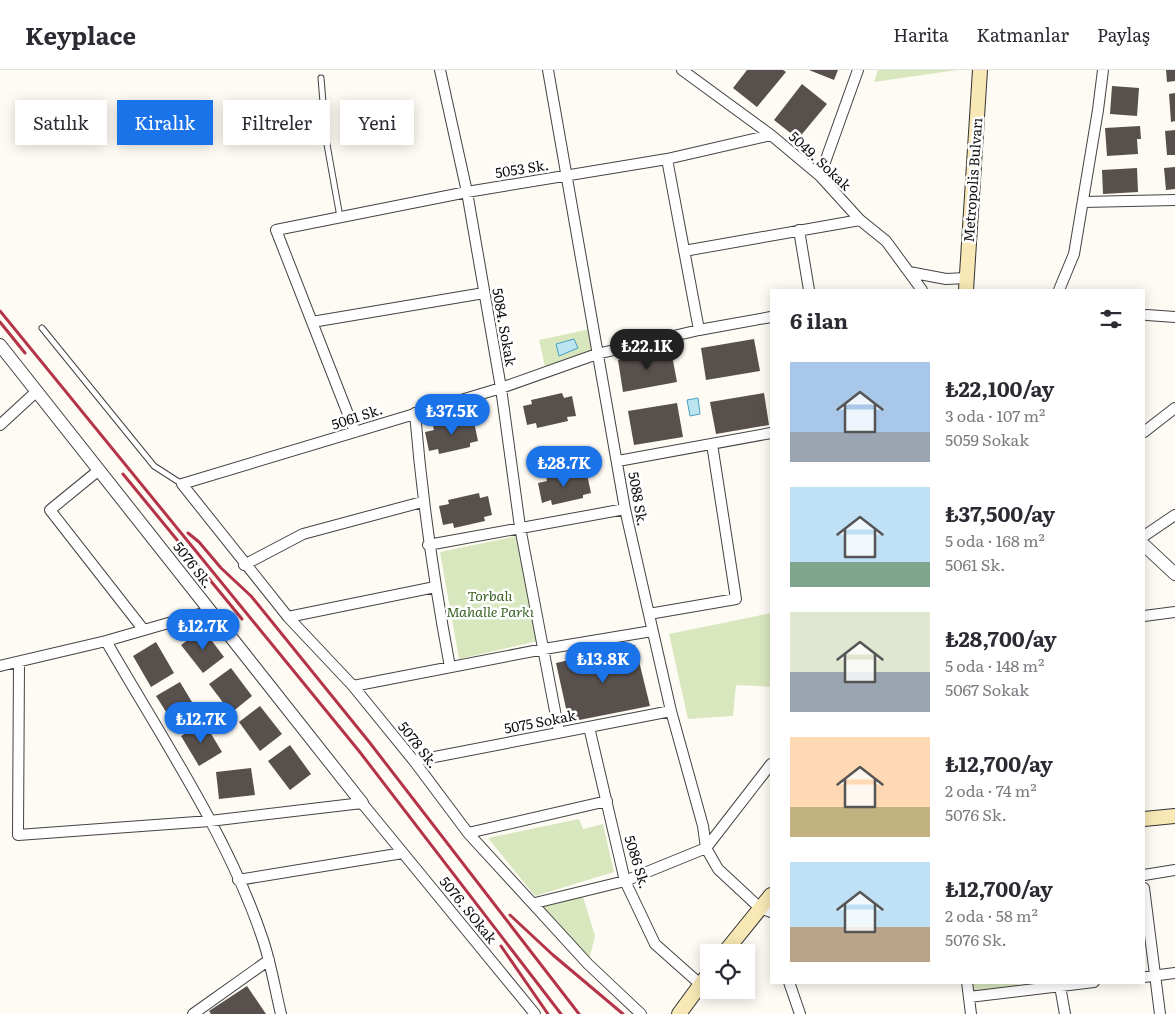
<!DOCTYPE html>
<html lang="tr">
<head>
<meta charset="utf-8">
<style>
	body { margin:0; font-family:Literata,serif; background:#f7f7f7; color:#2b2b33; height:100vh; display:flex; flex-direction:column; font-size:19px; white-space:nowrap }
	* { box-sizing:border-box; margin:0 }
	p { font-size:16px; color:#7c7c81 }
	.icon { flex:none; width:28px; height:28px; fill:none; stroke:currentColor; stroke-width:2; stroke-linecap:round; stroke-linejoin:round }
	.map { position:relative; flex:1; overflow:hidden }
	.side { position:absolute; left:770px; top:219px; width:375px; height:695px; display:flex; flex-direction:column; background:#fff; border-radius:0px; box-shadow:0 2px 12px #0003 }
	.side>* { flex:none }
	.guide { position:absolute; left:15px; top:30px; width:475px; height:45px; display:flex; gap:10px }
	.controls { position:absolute; left:700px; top:874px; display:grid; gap:10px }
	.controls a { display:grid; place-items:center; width:55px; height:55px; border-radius:0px; background:#fff; box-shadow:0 2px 12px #0003; font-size:25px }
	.price { position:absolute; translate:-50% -42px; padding:0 11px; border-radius:18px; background:#1a73e8; color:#fff; font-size:16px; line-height:32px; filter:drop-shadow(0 1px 2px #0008) }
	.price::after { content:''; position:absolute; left:50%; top:30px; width:15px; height:11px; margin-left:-8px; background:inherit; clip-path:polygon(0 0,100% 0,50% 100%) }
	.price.selected { background:#222; color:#fff }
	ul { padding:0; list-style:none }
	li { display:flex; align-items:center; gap:15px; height:125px; padding:0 20px }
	li span { display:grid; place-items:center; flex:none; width:140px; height:100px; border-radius:0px; color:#555 }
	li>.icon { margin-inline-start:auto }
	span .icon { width:60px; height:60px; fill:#fffc; stroke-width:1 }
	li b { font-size:21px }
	h2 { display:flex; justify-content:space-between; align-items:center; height:60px; padding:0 20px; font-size:21px }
	.chip { padding:0 18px; border-radius:0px; background:#fff; box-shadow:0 2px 12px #0003; font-size:18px; line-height:45px }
	.chip.selected { background:#1a73e8; color:#fff }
	header { display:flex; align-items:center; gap:30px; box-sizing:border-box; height:70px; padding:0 25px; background:#fff; border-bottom:1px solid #e1e1e2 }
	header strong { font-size:24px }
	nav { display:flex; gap:28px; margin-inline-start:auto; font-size:18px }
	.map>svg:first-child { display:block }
	.green { fill:#d9e7bf }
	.water { fill:#bce4f1; stroke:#49a1c2 }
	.building { fill:#58504d }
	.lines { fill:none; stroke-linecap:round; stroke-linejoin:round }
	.service-casing { stroke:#434343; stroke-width:7 }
	.minor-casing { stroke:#434343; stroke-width:12 }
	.tertiary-casing { stroke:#434343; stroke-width:14 }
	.secondary-casing { stroke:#323232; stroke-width:16 }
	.service { stroke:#fff; stroke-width:5 }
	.minor { stroke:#fff; stroke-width:10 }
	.tertiary { stroke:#fff; stroke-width:12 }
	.secondary { stroke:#f8e8b5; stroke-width:14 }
	.rail { stroke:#b53349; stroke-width:3 }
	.labels { text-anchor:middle; stroke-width:5; stroke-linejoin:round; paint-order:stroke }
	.street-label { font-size:14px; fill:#101010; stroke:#fff }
	.park-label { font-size:14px; font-style:italic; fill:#3a6325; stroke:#fff }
</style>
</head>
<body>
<header>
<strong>Keyplace</strong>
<nav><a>Harita</a><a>Katmanlar</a><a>Paylaş</a></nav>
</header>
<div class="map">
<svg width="1175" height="944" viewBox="0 0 1175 944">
	<rect width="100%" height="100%" fill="#fefbf4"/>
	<path class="green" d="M878,0h79l-83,12z
		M590,259l7,25 -51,17 -7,-31z
		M517,466l21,105 -79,18 -19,-107z
		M771,543v74l-35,-2 -3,31 -45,3 -19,-85z
		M579,749l4,10 20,-5 11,48 -79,24 -47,-58z
		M581,820l14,46 -7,28 -53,-61z
		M967,913h51l1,9 -50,5z"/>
	<path class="water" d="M574,269l4,9 -19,8 -3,-12z
		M698,328l2,16 -10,2 -3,-16z"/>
	<path class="building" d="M747,0h36l3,2 -29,35 -24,-19z
		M809,0h29l-4,10z
		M1166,0h9v11l-8,1z
		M802,14l25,20 -29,35 -24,-19z
		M1112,16l27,2 -2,28 -27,-2z
		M1175,23v28l-4,1 -2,-28z
		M1140,56l1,13h-4l1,15 -31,2 -2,-28z
		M1175,60v25h-8l-2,-24z
		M1175,97v22l-9,1 -2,-22z
		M1137,98l1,24 -35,2 -1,-24z
		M754,269l6,32 -54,9 -5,-32z
		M671,280l6,32 -54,10 -5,-32z
		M562,323l2,5 8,-2 4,20 -9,1 1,4 -31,7 -1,-5 -9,2 -4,-19 9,-2 -1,-4z
		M764,323l5,32 -53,9 -6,-32z
		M677,333l6,34 -49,8 -6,-34z
		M464,349l2,5 8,-2 4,19 -8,2v4l-31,7 -1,-5 -9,2 -4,-19 9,-2 -1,-4z
		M578,400l1,5 8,-1 4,19 -8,2v3l-31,7 -1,-5 -9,3 -4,-20 9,-2 -1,-4z
		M479,423l1,5 8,-2 4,19 -8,2 1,4 -31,7 -1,-5 -10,2 -4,-19 10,-2 -1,-4z
		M203,559l21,28 -21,16 -22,-28z
		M156,572l18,31 -23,14 -18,-31z
		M635,575l15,61 -81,16 -13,-59z
		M231,598l21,28 -21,17 -22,-29z
		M180,612l18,30 -23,14 -19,-30z
		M260,636l22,28 -22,17 -21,-29z
		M204,652l18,30 -23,14 -18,-30z
		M290,675l21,29 -21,16 -22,-29z
		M251,698l4,27 -36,4 -3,-27z
		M247,916l19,28h-55l-2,-3z"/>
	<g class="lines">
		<defs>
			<path id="service" d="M321,8l5,61 14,78
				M42,258l112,138 28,18"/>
			<path id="minor" d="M440,0l27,122 34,196 19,139 39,205
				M548,0l77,439 46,202 32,115 3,22 12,21 42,39 11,4
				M682,0l89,65 49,41 40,44 26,21 36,49
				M667,89l32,171
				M820,106l38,-106
				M1083,132l92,-2
				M799,160l10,60
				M684,181l176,-31
				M909,202l37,7 20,-1
				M1059,220l15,-36 24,-144 5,-40
				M1147,245l28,2
				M312,252l172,-29
				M415,343c7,86 19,169 35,254
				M0,355l37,-34
				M355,362l-79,-202 191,-38 200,-33 104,-24
				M1144,362l31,-24
				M618,391l153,-28
				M99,400l-49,40 93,119
				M1144,466l31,-21
				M428,475l197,-36
				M244,495l59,-31 119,-32
				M649,544l87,-15 -24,-155
				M1144,546l31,-4
				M288,547l147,-30
				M106,571c54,94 123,196 157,299 8,24 12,49 18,74
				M19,592l-1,173 192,-14 152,-18 41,50
				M0,596l106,-25 104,-30
				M353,616l191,-37 108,-18
				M589,657l36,154 30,63 45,40
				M414,691l257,-50
				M468,763l139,-32
				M1144,805l31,-5
				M238,810l165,-27 132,161
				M1144,818l16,126
				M535,833l90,-22 81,-33 65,-84
				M1144,907l31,-4
				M789,912l11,32
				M967,912l4,32
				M1060,916l5,28
				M969,927l125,-15
				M193,944l76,-54
				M641,944l-53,-50 -120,-131 -54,-72 -61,-75 -65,-69 -106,-133 319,-96 96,-34 102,-24 72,-13"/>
			<path id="tertiary" d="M0,275l362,458
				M1144,475l31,29"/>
			<path id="secondary" d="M966,220l14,-220
				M1144,749l31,-3
				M725,882l46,-57
				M679,944l30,-41"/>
		</defs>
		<use href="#service" class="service-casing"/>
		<use href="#minor" class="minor-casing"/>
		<use href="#tertiary" class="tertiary-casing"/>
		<use href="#secondary" class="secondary-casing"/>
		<use href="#service" class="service"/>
		<use href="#minor" class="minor"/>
		<use href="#tertiary" class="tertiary"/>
		<use href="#secondary" class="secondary"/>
		<path class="rail" d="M0,241l359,440 202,263
			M0,252l25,31
			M123,404l119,145
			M188,463l11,9 22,26 30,28 119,147 209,271
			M510,845l43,40 70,59
			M501,876l47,68"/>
	</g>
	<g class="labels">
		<g class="street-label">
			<text transform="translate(820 91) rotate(43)" y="5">5049. Sokak</text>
			<text transform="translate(522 99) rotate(-9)" y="5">5053 Sk.</text>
			<text transform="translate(973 110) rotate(-86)" y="5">Metropolis Bulvarı</text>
			<text transform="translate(504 257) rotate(80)" y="5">5084. Sokak</text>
			<text transform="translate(357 347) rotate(-18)" y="5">5061 Sk.</text>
			<text transform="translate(638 429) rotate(80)" y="5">5088 Sk.</text>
			<text transform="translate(193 495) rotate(52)" y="5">5076 Sk.</text>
			<text transform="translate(540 652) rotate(-11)" y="5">5075 Sokak</text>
			<text transform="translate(418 675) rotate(52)" y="5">5078 Sk.</text>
			<text transform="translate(637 792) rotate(73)" y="5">5086 Sk.</text>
			<text transform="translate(468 840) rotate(51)" y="5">5076. SOkak</text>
		</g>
		<g class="park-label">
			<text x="490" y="531">Torbalı<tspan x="490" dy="16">Mahalle Parkı</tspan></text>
		</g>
	</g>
</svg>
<div class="controls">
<a><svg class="icon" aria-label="locate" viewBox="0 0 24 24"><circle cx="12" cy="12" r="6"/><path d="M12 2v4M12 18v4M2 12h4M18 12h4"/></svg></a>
</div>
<b class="price selected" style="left:647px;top:301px">₺22.1K</b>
<b class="price" style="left:452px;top:366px">₺37.5K</b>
<b class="price" style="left:564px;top:418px">₺28.7K</b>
<b class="price" style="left:203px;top:581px">₺12.7K</b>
<b class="price" style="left:603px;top:614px">₺13.8K</b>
<b class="price" style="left:201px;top:674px">₺12.7K</b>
<div class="guide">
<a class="chip">Satılık</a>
<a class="chip selected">Kiralık</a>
<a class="chip">Filtreler</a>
<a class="chip">Yeni</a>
</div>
<section class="side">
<h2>6 ilan<svg class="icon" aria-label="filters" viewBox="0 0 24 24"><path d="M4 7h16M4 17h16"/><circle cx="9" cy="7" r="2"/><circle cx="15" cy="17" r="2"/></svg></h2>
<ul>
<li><span style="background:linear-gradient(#a9c7e8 70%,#9aa5b1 0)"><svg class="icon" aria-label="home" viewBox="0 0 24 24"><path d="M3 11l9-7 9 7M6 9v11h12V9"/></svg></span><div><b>₺22,100/ay</b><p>3 oda · 107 m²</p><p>5059 Sokak</p></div></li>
<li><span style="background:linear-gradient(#bfe0f5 75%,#7fa58c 0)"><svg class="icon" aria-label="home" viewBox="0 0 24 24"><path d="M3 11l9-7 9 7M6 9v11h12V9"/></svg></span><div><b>₺37,500/ay</b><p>5 oda · 168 m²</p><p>5061 Sk.</p></div></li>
<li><span style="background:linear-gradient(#dfe7d0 60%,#9aa5b1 0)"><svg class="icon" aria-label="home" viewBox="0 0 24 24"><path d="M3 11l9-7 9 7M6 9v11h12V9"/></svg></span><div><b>₺28,700/ay</b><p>5 oda · 148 m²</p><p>5067 Sokak</p></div></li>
<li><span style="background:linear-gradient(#ffd9b3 70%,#c2b280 0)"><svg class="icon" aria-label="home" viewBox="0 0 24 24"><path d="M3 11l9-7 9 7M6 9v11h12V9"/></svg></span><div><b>₺12,700/ay</b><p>2 oda · 74 m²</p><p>5076 Sk.</p></div></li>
<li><span style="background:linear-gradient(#bfe0f5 65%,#b9a48a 0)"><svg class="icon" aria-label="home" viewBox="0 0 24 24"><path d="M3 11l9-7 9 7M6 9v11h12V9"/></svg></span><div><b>₺12,700/ay</b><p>2 oda · 58 m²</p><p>5076 Sk.</p></div></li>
</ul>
</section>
</div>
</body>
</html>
